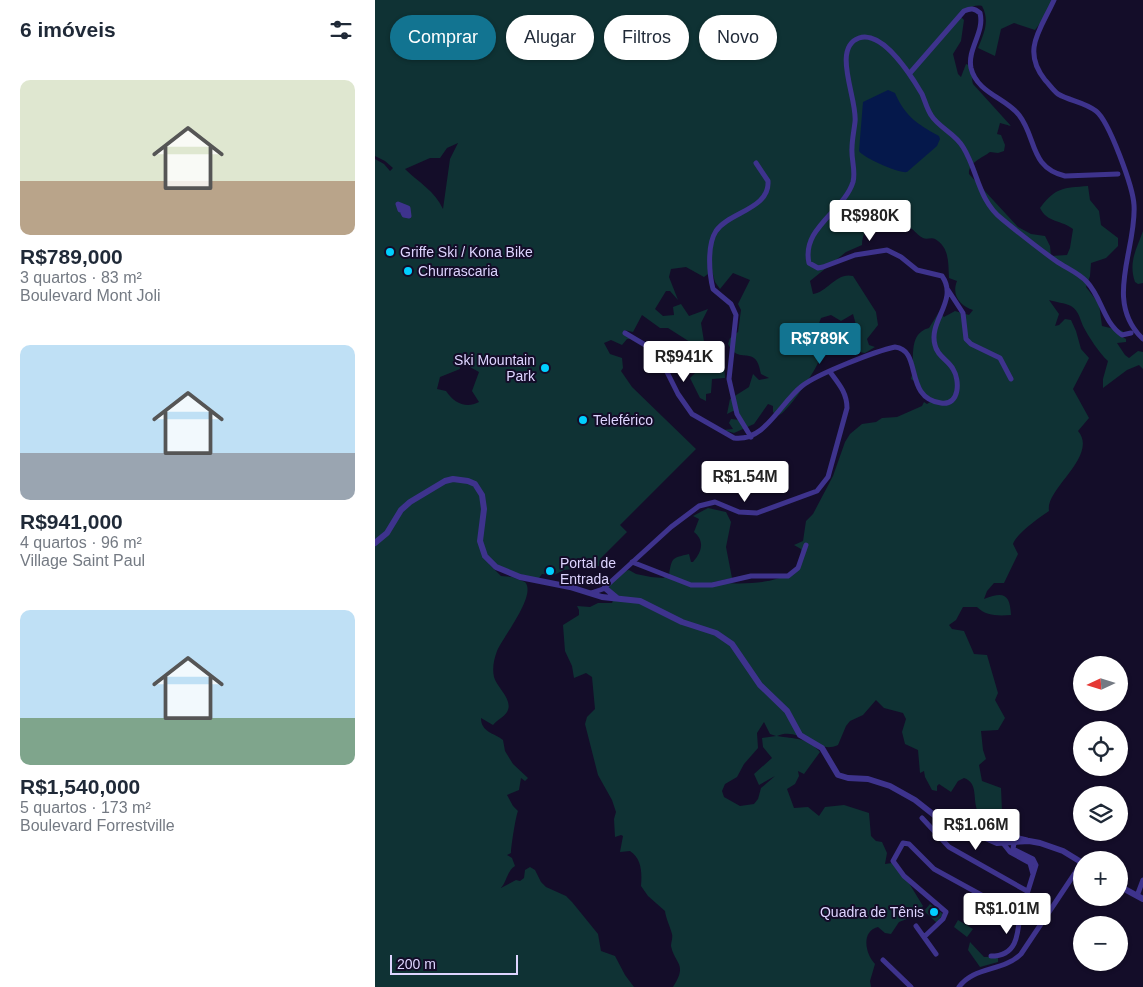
<!DOCTYPE html>
<html lang="pt">
<head>
<meta charset="utf-8">
<style>
	body { margin:0; font-family:Arial,sans-serif; background:#f2f2f3; color:#1f2937; height:100vh; display:flex; flex-direction:column; font-size:19px; white-space:nowrap }
	* { box-sizing:border-box; margin:0 }
	p { font-size:16px; color:#747a83 }
	.icon { flex:none; width:28px; height:28px; fill:none; stroke:currentColor; stroke-width:2; stroke-linecap:round; stroke-linejoin:round }
	.map { position:relative; flex:1; overflow:hidden }
	.side { display:flex; flex-direction:column; background:#fff; width:375px }
	.side>* { flex:none }
	.guide { position:absolute; left:15px; top:15px; width:475px; height:45px; display:flex; gap:10px }
	.needle { width:32px; rotate:266deg }
	.buttons { position:absolute; left:698px; top:656px; display:grid; gap:10px }
	.buttons a { display:grid; place-items:center; width:55px; height:55px; border-radius:50%; background:#fff; box-shadow:0 1px 4px #0004; font-size:25px }
	.scale { position:absolute; left:15px; bottom:12px; width:128px; box-sizing:border-box; padding-left:5px; border:2px solid #ded5ff; border-top:0; font-size:14px; line-height:18px; white-space:nowrap; color:#ded5ff; -webkit-text-stroke:4px #140d29; paint-order:stroke }
	.price { position:absolute; translate:-50% -42px; padding:0 11px; border-radius:5px; background:#fff; color:#222; font-size:16px; line-height:32px; filter:drop-shadow(0 1px 2px #0008) }
	.price::after { content:''; position:absolute; left:50%; top:30px; width:15px; height:11px; margin-left:-8px; background:inherit; clip-path:polygon(0 0,100% 0,50% 100%) }
	.price.current { background:#127491; color:#fff }
	ul { padding:0; list-style:none }
	li { display:grid; align-content:center; gap:10px; height:265px; padding:0 20px }
	li span { display:grid; place-items:center; height:155px; border-radius:10px; color:#555 }
	li>.icon { margin-inline-start:auto }
	span .icon { width:90px; height:90px; fill:#fffc; stroke-width:1 }
	li b { font-size:21px }
	h2 { display:flex; justify-content:space-between; align-items:center; height:60px; padding:0 20px; font-size:21px }
	.chip { padding:0 18px; border-radius:22px; background:#fff; box-shadow:0 1px 4px #0004; font-size:18px; line-height:45px }
	.chip.current { background:#127491; color:#fff }
	main { display:flex; flex:1; min-height:0 }
	.map>svg:first-child { display:block }
	.green { fill:#0f3234; fill-rule:evenodd }
	.water { fill:#05184b }
	.lines { fill:none; stroke-linecap:round; stroke-linejoin:round }
	.minor { stroke:#3e338d; stroke-width:5 }
	.tertiary { stroke:#3e338d; stroke-width:6 }
	.poi-dot { fill:#01cfff; stroke:#140d29; stroke-width:2 }
	.labels { text-anchor:middle; stroke-width:4; stroke-linejoin:round; paint-order:stroke }
	.poi-label { font-size:14px; fill:#ded5ff; stroke:#140d29; text-anchor:start }
</style>
</head>
<body>
<main>
<section class="side">
<h2>6 imóveis<svg class="icon" aria-label="filters" viewBox="0 0 24 24"><path d="M4 7h16M4 17h16"/><circle cx="9" cy="7" r="2"/><circle cx="15" cy="17" r="2"/></svg></h2>
<ul>
<li><span style="background:linear-gradient(#dfe7d0 65%,#b9a48a 0)"><svg class="icon" aria-label="home" viewBox="0 0 24 24"><path d="M3 11l9-7 9 7M6 9v11h12V9"/></svg></span><div><b>R$789,000</b><p>3 quartos · 83 m²</p><p>Boulevard Mont Joli</p></div></li>
<li><span style="background:linear-gradient(#bfe0f5 70%,#9aa5b1 0)"><svg class="icon" aria-label="home" viewBox="0 0 24 24"><path d="M3 11l9-7 9 7M6 9v11h12V9"/></svg></span><div><b>R$941,000</b><p>4 quartos · 96 m²</p><p>Village Saint Paul</p></div></li>
<li><span style="background:linear-gradient(#bfe0f5 70%,#7fa58c 0)"><svg class="icon" aria-label="home" viewBox="0 0 24 24"><path d="M3 11l9-7 9 7M6 9v11h12V9"/></svg></span><div><b>R$1,540,000</b><p>5 quartos · 173 m²</p><p>Boulevard Forrestville</p></div></li>
</ul>
</section>
<div class="map">
<svg width="768" height="987" viewBox="0 0 768 987">
	<rect width="100%" height="100%" fill="#140d29"/>
	<path class="green" d="M0,0h676l-1,10 -15,20 -21,-7 -13,6 -6,27 -17,-8c6,-15 12,-27 4,-42 -8,-2 -17,3 -22,10l4,4 -3,21 -8,13 5,20 3,3 5,-13c11,4 4,12 7,20l38,42 -11,-3 -3,11 4,1 4,10 -1,6 -6,2 -8,-1c-8,6 -22,11 -21,22l49,53 13,7 14,2 5,10 1,10 16,-1 3,-7 3,-19c-11,-9 -26,-6 -33,-21 16,-21 23,-20 48,-22l2,14 9,11 2,14 17,13v8l-12,12 -15,5 -1,13 -4,11 13,17 3,22 21,5 -2,5 5,3v3l-9,1 8,12 4,3 9,-7 5,1v17l-4,-4 -12,5 -24,18v-9l5,-18c-8,-7 -20,-25 -25,-35 -3,-7 -4,-15 -12,-20 -6,-3 -16,-4 -22,-6l10,14 -4,12 4,-1 6,-6 6,1 5,11 5,18 8,9 -16,31 16,29 -11,13c21,25 -33,58 -29,80 -9,6 -33,23 -36,33l5,10 -14,29h-10l-7,8 -3,8c20,-8 26,-5 27,16 -13,1 -25,1 -34,-8h-14l-7,13 -7,5 3,4 12,2 10,23 13,1 11,38 -3,7 10,18 -7,12 -17,1 2,19 3,9 -7,6 3,16 19,7 1,23 -24,1c-6,-12 1,-29 -14,-34l-6,3 -7,11 -12,-8 -2,2v5l-5,-1 -7,-13 -1,-6 -4,2 -2,-23 -13,-6 -3,-12 4,-13 -3,-6 -19,-5 -8,-8 -13,15 -13,6 -4,5 -8,19c-22,10 -37,-19 -61,-9 17,3 31,1 43,16l-16,22 -6,-3 1,5 -4,8 -8,5 7,19 14,-1 11,9 6,-9 19,-2 25,8 2,23 5,5 6,1 5,11 -2,11 7,-1 12,12 19,31 -11,11 -13,5 -8,12 -6,-1 -7,-6c-17,4 -13,27 -3,37l-5,17 1,6h-198c15,-24 2,-22 -2,-41 0,-4 2,-8 1,-12 -2,-8 -6,-15 -7,-23l-17,-15 -7,-10c1,-13 1,-27 -11,-35l-10,1 3,-16 -2,-1 -6,2 -1,-18 2,-7 -4,-12 -14,-25 -13,-51 2,-7 8,-8 -3,-32 -6,-4 -12,5 -2,-12 -7,-15 -2,-26 16,-10v-5l-2,-4 13,1 8,-4h14l3,-7 -8,-10 18,-15 4,-1 7,4 15,3 12,1 6,-3c3,-18 3,-17 20,-21l2,8h2c9,-10 12,-21 1,-30l5,-13 -6,-3 15,-8 18,4 5,10 -5,25 6,31 -18,4c24,3 94,5 87,-33l-7,-4 9,-4 3,-20 7,-7 20,-38 12,-34 5,-8 12,-10 14,-2 6,-4 15,-1 25,-11 2,-4 3,2 3,-2 -13,-19 -6,-4c5,-17 -5,-45 18,-51l10,-16 5,5 11,-6 14,4 4,-5c-12,-4 -22,-14 -16,-29l-8,-3c-1,-15 1,-30 -14,-39 -4,-2 -8,1 -12,-1 -9,-5 -7,-9 -20,-13l-6,3 -7,-16 -5,3 -2,5 -5,-2c-10,5 -16,16 -16,27l-16,7 -36,29 3,13c15,-2 23,-22 40,-18l23,36 2,13 -11,14 2,6 6,2 -10,6 -6,-1 1,-13 -7,-25 -12,7 -10,-6 -10,3c-7,16 2,29 -2,42 -2,9 -33,55 -42,56l-4,-4v-6l-5,-2 -14,20 -20,9 -11,-3 10,-1 -4,-6 2,-4 9,1 -2,-7 -5,-2 -6,3 3,-15 19,-12 4,-13 6,6 10,-2 -8,-4c-5,-32 -22,-7 -33,-30l2,-6 8,-6 3,-22 -3,-6 12,-24 -17,-7 -13,16 -5,-7 -3,-11 -8,6 -18,-10 -15,2 -2,8 9,23 -8,-9h-4l-11,18 8,7 11,-1 -1,-8 8,-3 8,12 19,-7 -7,14 6,37 17,1 1,17 -13,1 -1,14 -5,1v7l-6,-3 -10,-20 7,-7 -7,-29 -22,-14h-8l-18,-13 -9,17 -9,-2v3l6,6h-3l-5,6 -11,-5 -7,3 6,11 12,4 1,10 -2,3 11,16 64,62 -76,76 7,7 -27,27 -1,7 -35,4 -10,5 -12,-1 -3,4h-7l-43,-14 12,12 11,1 13,5c12,13 -22,55 -28,69 -3,8 -5,17 -3,26 3,11 20,23 13,35 -3,5 -10,8 -14,13l-12,-7c0,14 13,15 22,22l2,11 8,13 15,14 -3,3 -4,-3 -2,12 -12,5 6,11 5,5c-2,4 -7,35 -7,42l-4,2 5,3 3,8c-8,5 -8,15 -14,22l15,-8 4,1 4,-3 1,-8 5,-3 5,3 6,12 5,5 20,9 6,6 26,32 3,17 14,5 10,19 9,12h-259v-828l9,5 6,7 3,-3 -8,-7 -10,-5zM83,143l-8,16 -7,50c-8,-18 -25,-27 -38,-40l25,-11h10l7,-10zM84,361l20,11 -7,19 7,11c-13,7 -25,1 -33,-11l-9,-2 3,-12 20,-8zM389,722l6,12 6,2 -14,2 1,9 9,11 -18,16 5,11 16,-9 -14,12 -3,11 -4,5 -14,2 -16,-9 -2,-6 3,-7 12,-7 7,-13 14,-16 -1,-15z
		M768,231v52l-5,1 -3,-2c-7,-20 2,-34 8,-51z
		M555,904l13,10 -6,9 -13,-12z
		M583,920l15,9 -6,8 -13,-10z
		M595,942l14,15h14v5l-18,5 -12,-17z"/>
	<path class="water" d="M513,90l7,3c10,23 22,31 44,43l1,3 -3,7 -30,26c-7,2 -45,-15 -48,-21l4,-49z"/>
	<g class="lines">
		<path class="minor" d="M679,0c-13,29 -33,50 -9,80 4,4 8,10 13,14 12,7 26,8 38,17 13,10 37,76 38,94 3,44 -31,96 9,134
			M535,73l54,-62c7,-3 10,-3 16,2 5,19 -13,36 -9,55 6,25 35,30 48,47 18,23 10,52 46,61l53,-2
			M23,204l10,4 1,8 -5,-1 -1,-2 3,-3h-6z
			M573,290l15,23 3,26 5,5 29,14 11,21
			M250,333l32,19 21,42 14,20 42,24c31,4 46,-35 68,-52 15,-12 74,-35 93,-39 28,3 8,51 46,56 19,3 19,-23 12,-34 -5,-9 -16,-13 -18,-24 -7,-24 24,-45 7,-69l-25,-6 -16,-13 -14,-7 -32,5 -32,12 -5,1 -9,-5c-8,-35 35,-52 44,-81 3,-11 -2,-23 -1,-34 0,-8 2,-17 3,-26 3,-22 -24,-74 4,-84 24,-8 53,39 63,56 3,7 5,15 9,21 8,13 24,18 32,32 15,24 15,53 39,72 17,14 36,29 54,42 10,7 23,12 31,21 15,16 16,40 35,53l9,-2
			M376,437l-14,-23 -8,-35 7,-64 -5,-11 -18,-15c-4,-16 -6,-44 3,-58 13,-19 54,-22 52,-50l-12,-18
			M257,562l59,23h21l39,-9h37l10,-8 8,-23
			M216,593l12,-4 68,-62 28,-21 16,-4 24,10 18,1 60,-22 11,-14 19,-69c0,-15 -8,-24 -17,-36
			M547,818l27,29 78,44
			M652,840l-24,-6 -4,4 11,14 20,11 3,11
			M762,896l6,-16
			M541,926l20,28
			M549,937l19,-18 3,-7 -42,-36 -11,-15 10,-18 6,1 25,25 82,45 6,-4 14,-45 -3,-6 -20,-10 1,-6
			M616,956c26,0 27,-21 29,-43
			M508,960l28,27
			M584,987c15,-21 44,-15 62,-33l60,-90"/>
		<path class="tertiary" d="M0,543l12,-10 14,-23 9,-8 35,-21 8,-2 15,2 7,3 7,11 2,14 -4,32 5,15 11,11 24,10 50,10 32,10 38,4 42,21 34,11 16,11 28,41 27,26 13,24 22,13 16,27 10,3 20,1 22,7 25,14 19,15 63,28 32,-2 11,2 23,8 18,11
			M230,588l12,10
			M744,886l24,13"/>
	</g>
	<g class="poi-dot">
		<circle cx="15" cy="252" r="5"/>
		<circle cx="33" cy="271" r="5"/>
		<circle cx="170" cy="368" r="5"/>
		<circle cx="208" cy="420" r="5"/>
		<circle cx="175" cy="571" r="5"/>
		<circle cx="559" cy="912" r="5"/>
	</g>
	<g class="labels">
		<g class="poi-label">
			<text x="25" y="257">Griffe Ski / Kona Bike</text>
			<text x="43" y="276">Churrascaria</text>
			<text x="160" y="365" text-anchor="end">Ski Mountain<tspan x="160" dy="16">Park</tspan></text>
			<text x="218" y="425">Teleférico</text>
			<text x="185" y="568">Portal de<tspan x="185" dy="16">Entrada</tspan></text>
			<text x="549" y="917" text-anchor="end">Quadra de Tênis</text>
		</g>
	</g>
</svg>
<div class="buttons">
<a><svg class="needle" viewBox="-14 -14 28 28"><path d="M0-13l5 13h-10z" fill="#e53935"/><path d="M0 13l5-13h-10z" fill="#747a83"/></svg></a>
<a><svg class="icon" aria-label="locate" viewBox="0 0 24 24"><circle cx="12" cy="12" r="6"/><path d="M12 2v4M12 18v4M2 12h4M18 12h4"/></svg></a>
<a><svg class="icon" aria-label="layers" viewBox="0 0 24 24"><path d="M12 4l9 5-9 5-9-5zM3 14l9 5 9-5"/></svg></a>
<a>+</a>
<a>−</a>
</div>
<div class="scale">200 m</div>
<b class="price" style="left:495px;top:242px">R$980K</b>
<b class="price current" style="left:445px;top:365px">R$789K</b>
<b class="price" style="left:309px;top:383px">R$941K</b>
<b class="price" style="left:370px;top:503px">R$1.54M</b>
<b class="price" style="left:601px;top:851px">R$1.06M</b>
<b class="price" style="left:632px;top:935px">R$1.01M</b>
<div class="guide">
<a class="chip current">Comprar</a>
<a class="chip">Alugar</a>
<a class="chip">Filtros</a>
<a class="chip">Novo</a>
</div>
</div>
</main>
</body>
</html>
